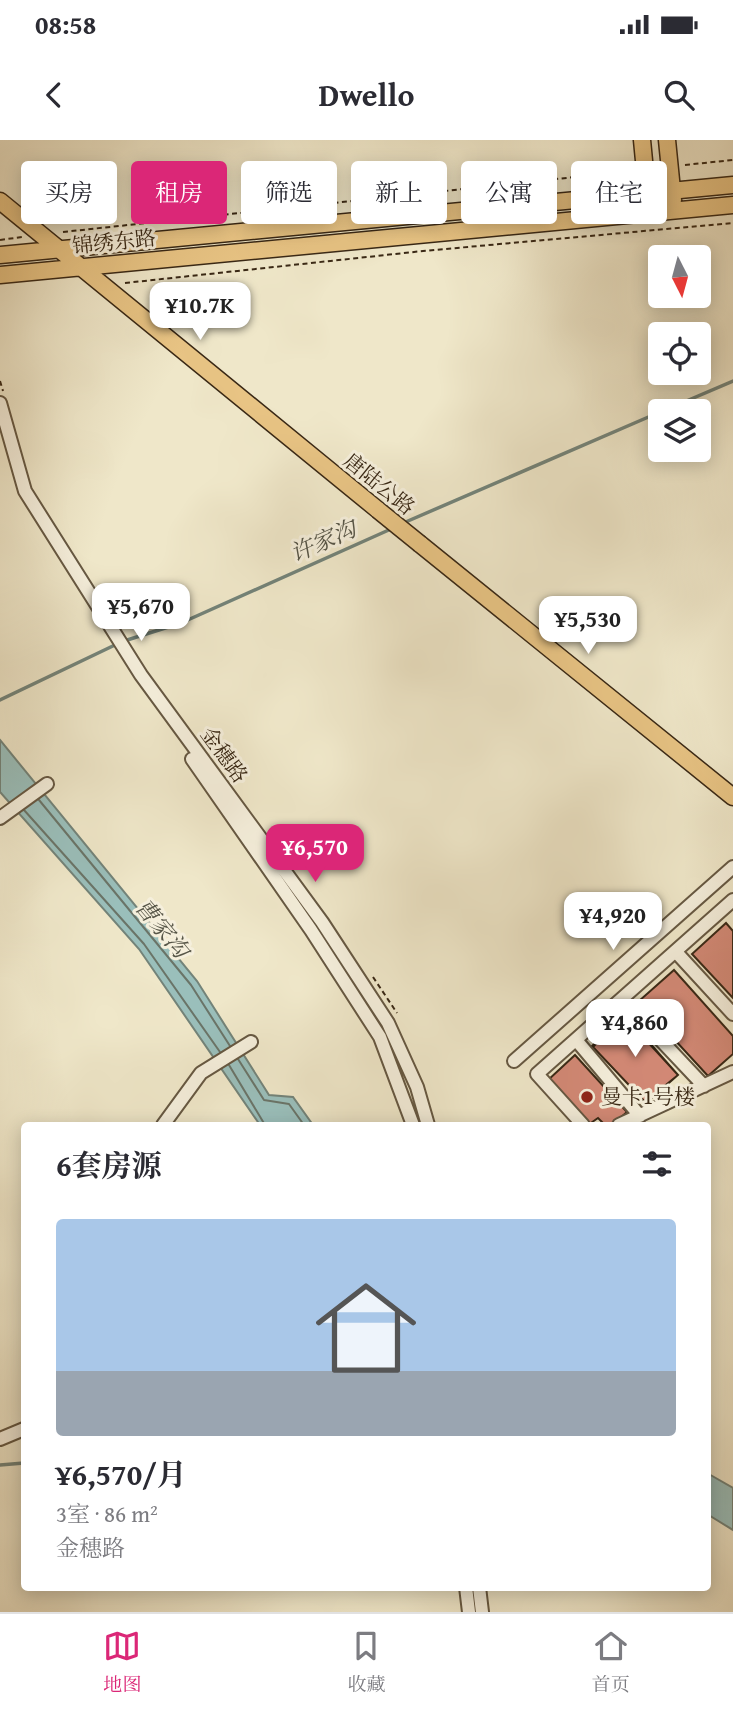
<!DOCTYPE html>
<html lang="zh">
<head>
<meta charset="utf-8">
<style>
	body { margin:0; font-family:"Gentium Book Plus","Noto Serif SC",serif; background:#f2f2f3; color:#2b2b33; height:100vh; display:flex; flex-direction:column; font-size:26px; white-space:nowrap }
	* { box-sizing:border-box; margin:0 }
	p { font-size:23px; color:#7c7c81 }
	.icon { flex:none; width:38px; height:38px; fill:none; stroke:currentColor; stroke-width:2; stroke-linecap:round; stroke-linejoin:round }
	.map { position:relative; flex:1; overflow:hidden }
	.details { position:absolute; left:21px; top:982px; width:690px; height:469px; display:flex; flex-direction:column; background:#fff; border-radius:7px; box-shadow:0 4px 18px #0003 }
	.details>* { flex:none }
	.banner { position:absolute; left:21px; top:21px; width:691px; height:63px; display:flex; gap:14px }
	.needle { width:46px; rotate:174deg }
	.controls { position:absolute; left:648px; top:105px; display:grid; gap:14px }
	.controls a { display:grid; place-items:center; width:63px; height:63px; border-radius:7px; background:#fff; box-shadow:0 4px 18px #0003; font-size:35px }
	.price { position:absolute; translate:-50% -60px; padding:0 16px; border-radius:14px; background:#fff; color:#222; font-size:23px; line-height:46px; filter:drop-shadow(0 2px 4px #0008) }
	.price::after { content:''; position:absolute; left:50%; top:42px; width:21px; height:16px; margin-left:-10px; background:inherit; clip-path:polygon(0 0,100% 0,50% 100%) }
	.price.selected { background:#db2777; color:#fff }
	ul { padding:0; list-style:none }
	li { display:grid; align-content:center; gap:14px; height:371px; padding:0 35px }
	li+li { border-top:2px solid #e1e1e2 }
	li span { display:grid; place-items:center; height:217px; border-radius:7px; color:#555 }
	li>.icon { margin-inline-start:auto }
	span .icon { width:126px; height:126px; fill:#fffc; stroke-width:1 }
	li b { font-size:30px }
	h2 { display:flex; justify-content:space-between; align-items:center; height:84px; padding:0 35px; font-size:30px }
	.chip { padding:0 24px; border-radius:7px; background:#fff; box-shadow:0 4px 18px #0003; font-size:24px; line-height:63px }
	.chip.selected { background:#db2777; color:#fff }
	.status { display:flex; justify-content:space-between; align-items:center; height:49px; padding:0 35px; background:#fff; direction:ltr }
	.status svg { height:19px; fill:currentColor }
	header { display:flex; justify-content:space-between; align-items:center; height:91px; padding:0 35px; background:#fff; font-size:32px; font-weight:800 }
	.dock { display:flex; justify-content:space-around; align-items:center; height:98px; border-top:2px solid #e1e1e2; background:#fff; font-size:19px; color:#7c7c81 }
	.dock a { display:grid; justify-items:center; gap:4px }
	.dock .selected { color:#db2777 }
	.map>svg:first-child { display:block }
	.water { fill:#9abfbb; stroke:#738379; stroke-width:2 }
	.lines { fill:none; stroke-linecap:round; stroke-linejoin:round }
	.shore { stroke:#6a7468; stroke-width:2 }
	.stream { stroke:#738379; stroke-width:3.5 }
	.building { fill:#d38976; stroke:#392815; stroke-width:2 }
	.minor-casing { stroke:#665842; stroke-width:16 }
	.major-casing { stroke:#392815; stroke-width:19 }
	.path { stroke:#392815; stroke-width:2; stroke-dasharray:5 3.5; stroke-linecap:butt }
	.minor { stroke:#f5efdc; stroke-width:12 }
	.major { stroke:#e8c484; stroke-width:16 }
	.major-bridge-casing { stroke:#392815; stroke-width:19; stroke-linecap:butt }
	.major-bridge { stroke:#e8c484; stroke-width:16 }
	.poi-dot { fill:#8f2418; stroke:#f5efdc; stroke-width:2.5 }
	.labels { text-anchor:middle; stroke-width:6; stroke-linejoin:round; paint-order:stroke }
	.street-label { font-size:21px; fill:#392815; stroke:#f5efdc }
	.poi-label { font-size:21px; fill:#392815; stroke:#f5efdc; text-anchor:start }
	.water-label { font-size:23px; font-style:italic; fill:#565547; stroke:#f5efdc }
</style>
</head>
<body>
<div class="status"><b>08:58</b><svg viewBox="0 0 49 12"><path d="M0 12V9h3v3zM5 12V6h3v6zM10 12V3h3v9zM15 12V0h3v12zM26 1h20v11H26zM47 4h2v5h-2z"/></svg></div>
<header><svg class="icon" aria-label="back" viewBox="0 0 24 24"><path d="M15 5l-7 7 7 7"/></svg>Dwello<svg class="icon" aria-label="search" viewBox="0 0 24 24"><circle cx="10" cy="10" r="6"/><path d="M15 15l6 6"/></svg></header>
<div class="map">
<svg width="733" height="1472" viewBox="0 0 733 1472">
	<rect width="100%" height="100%" fill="#efe7c9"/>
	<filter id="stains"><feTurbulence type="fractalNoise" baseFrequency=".00286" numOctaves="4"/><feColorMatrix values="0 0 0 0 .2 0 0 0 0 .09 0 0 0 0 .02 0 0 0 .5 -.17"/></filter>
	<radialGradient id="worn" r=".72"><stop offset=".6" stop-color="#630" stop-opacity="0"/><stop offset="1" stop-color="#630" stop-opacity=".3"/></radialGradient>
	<path class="water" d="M0,600l197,241 72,114 24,2 20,28h-53l-121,-176 -139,-157z
		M707,1333l26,15v42l-26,-16z"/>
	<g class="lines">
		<path class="shore" d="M39,660l152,185 39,61
			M24,670l120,134 76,108
			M238,919l26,41 25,4 15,21
			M229,925l36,60"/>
		<path class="stream" d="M663,271l70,-30
			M401,384l259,-112
			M124,501l57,-18 210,-94
			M0,560l117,-56
			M0,1325l24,-2"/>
	</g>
	<path class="building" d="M726,783l7,8v67l-41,-44z
		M674,830l59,66v18l-25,22 -69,-75z
		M625,875l53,60 -32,28 -54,-57z
		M624,876l54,59 -33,27 -52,-55z
		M575,915l52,57 -15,13h-7l-7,-7 -10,7 -41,-44z"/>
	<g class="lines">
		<defs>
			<path id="minor" d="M0,263l25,88 116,184 181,247 66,101 29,64 11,38
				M192,619l119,171 69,107 33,88
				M0,678l47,-34
				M676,812l57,62
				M623,860l81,86
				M577,901l63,75
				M514,921l219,-194
				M163,985l38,-52 50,-31
				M583,985l-46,-51 196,-174
				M619,985l114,-53
				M0,1299l24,-10
				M466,1447l3,25
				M479,1447l3,25"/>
			<path id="major" d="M642,0l6,62
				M667,0l6,60
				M0,61l378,309
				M0,115l733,-70
				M0,135l733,-70
				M420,404l313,253"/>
		</defs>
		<use href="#minor" class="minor-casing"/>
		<use href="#major" class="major-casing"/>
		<path class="path" d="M685,25l48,-5
			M63,92l568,-61
			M0,100l22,-3
			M125,143l298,-32 310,-28
			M0,241l3,10
			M373,837l24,36"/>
		<use href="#minor" class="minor"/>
		<use href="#major" class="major"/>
		<defs>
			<path id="major-bridge" d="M378,370l42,34"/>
		</defs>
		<use href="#major-bridge" class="major-bridge-casing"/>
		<use href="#major-bridge" class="major-bridge"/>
	</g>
	<circle class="poi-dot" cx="587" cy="957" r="7"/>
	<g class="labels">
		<g class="street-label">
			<text transform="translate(114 102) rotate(-6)" y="7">锦绣东路</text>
			<text transform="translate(379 344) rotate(39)" y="7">唐陆公路</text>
			<text transform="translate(224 615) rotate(54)" y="7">金穗路</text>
		</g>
		<g class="poi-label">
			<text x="601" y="964">曼卡1号楼</text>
		</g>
		<g class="water-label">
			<text transform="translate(323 401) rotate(-24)" y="8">许家沟</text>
			<text transform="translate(162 788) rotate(50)" y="8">曹家沟</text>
		</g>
	</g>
	<rect width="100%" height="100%" filter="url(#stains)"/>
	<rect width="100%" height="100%" fill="url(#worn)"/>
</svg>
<div class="controls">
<a><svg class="needle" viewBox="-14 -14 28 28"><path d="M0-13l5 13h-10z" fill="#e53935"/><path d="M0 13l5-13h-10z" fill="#7c7c81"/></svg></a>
<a><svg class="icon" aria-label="locate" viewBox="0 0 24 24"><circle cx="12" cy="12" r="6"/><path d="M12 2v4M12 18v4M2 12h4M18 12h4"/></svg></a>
<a><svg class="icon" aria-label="layers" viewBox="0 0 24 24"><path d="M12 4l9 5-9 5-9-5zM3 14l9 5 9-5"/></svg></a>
</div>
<b class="price" style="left:200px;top:202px">¥10.7K</b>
<b class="price" style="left:141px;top:503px">¥5,670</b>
<b class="price" style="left:588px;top:516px">¥5,530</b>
<b class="price selected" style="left:315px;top:744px">¥6,570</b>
<b class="price" style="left:613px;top:812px">¥4,920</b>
<b class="price" style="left:635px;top:919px">¥4,860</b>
<div class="banner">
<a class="chip">买房</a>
<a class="chip selected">租房</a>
<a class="chip">筛选</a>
<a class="chip">新上</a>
<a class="chip">公寓</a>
<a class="chip">住宅</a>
</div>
<section class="details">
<h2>6套房源<svg class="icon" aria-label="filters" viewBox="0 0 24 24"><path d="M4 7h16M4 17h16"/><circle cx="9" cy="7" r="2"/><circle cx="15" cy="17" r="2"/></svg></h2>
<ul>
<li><span style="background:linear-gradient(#a9c7e8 70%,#9aa5b1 0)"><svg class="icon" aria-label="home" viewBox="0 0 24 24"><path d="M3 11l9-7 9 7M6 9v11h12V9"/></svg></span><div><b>¥6,570/月</b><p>3室 · 86 m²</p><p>金穗路</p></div></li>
</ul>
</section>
</div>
<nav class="dock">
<a class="selected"><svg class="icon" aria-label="map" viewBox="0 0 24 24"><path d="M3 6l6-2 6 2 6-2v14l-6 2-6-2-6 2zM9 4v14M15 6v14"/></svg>地图</a>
<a><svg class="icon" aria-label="saved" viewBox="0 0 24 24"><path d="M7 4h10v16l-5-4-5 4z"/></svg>收藏</a>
<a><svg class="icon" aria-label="home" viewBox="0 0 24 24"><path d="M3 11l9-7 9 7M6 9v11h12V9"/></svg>首页</a>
</nav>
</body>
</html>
